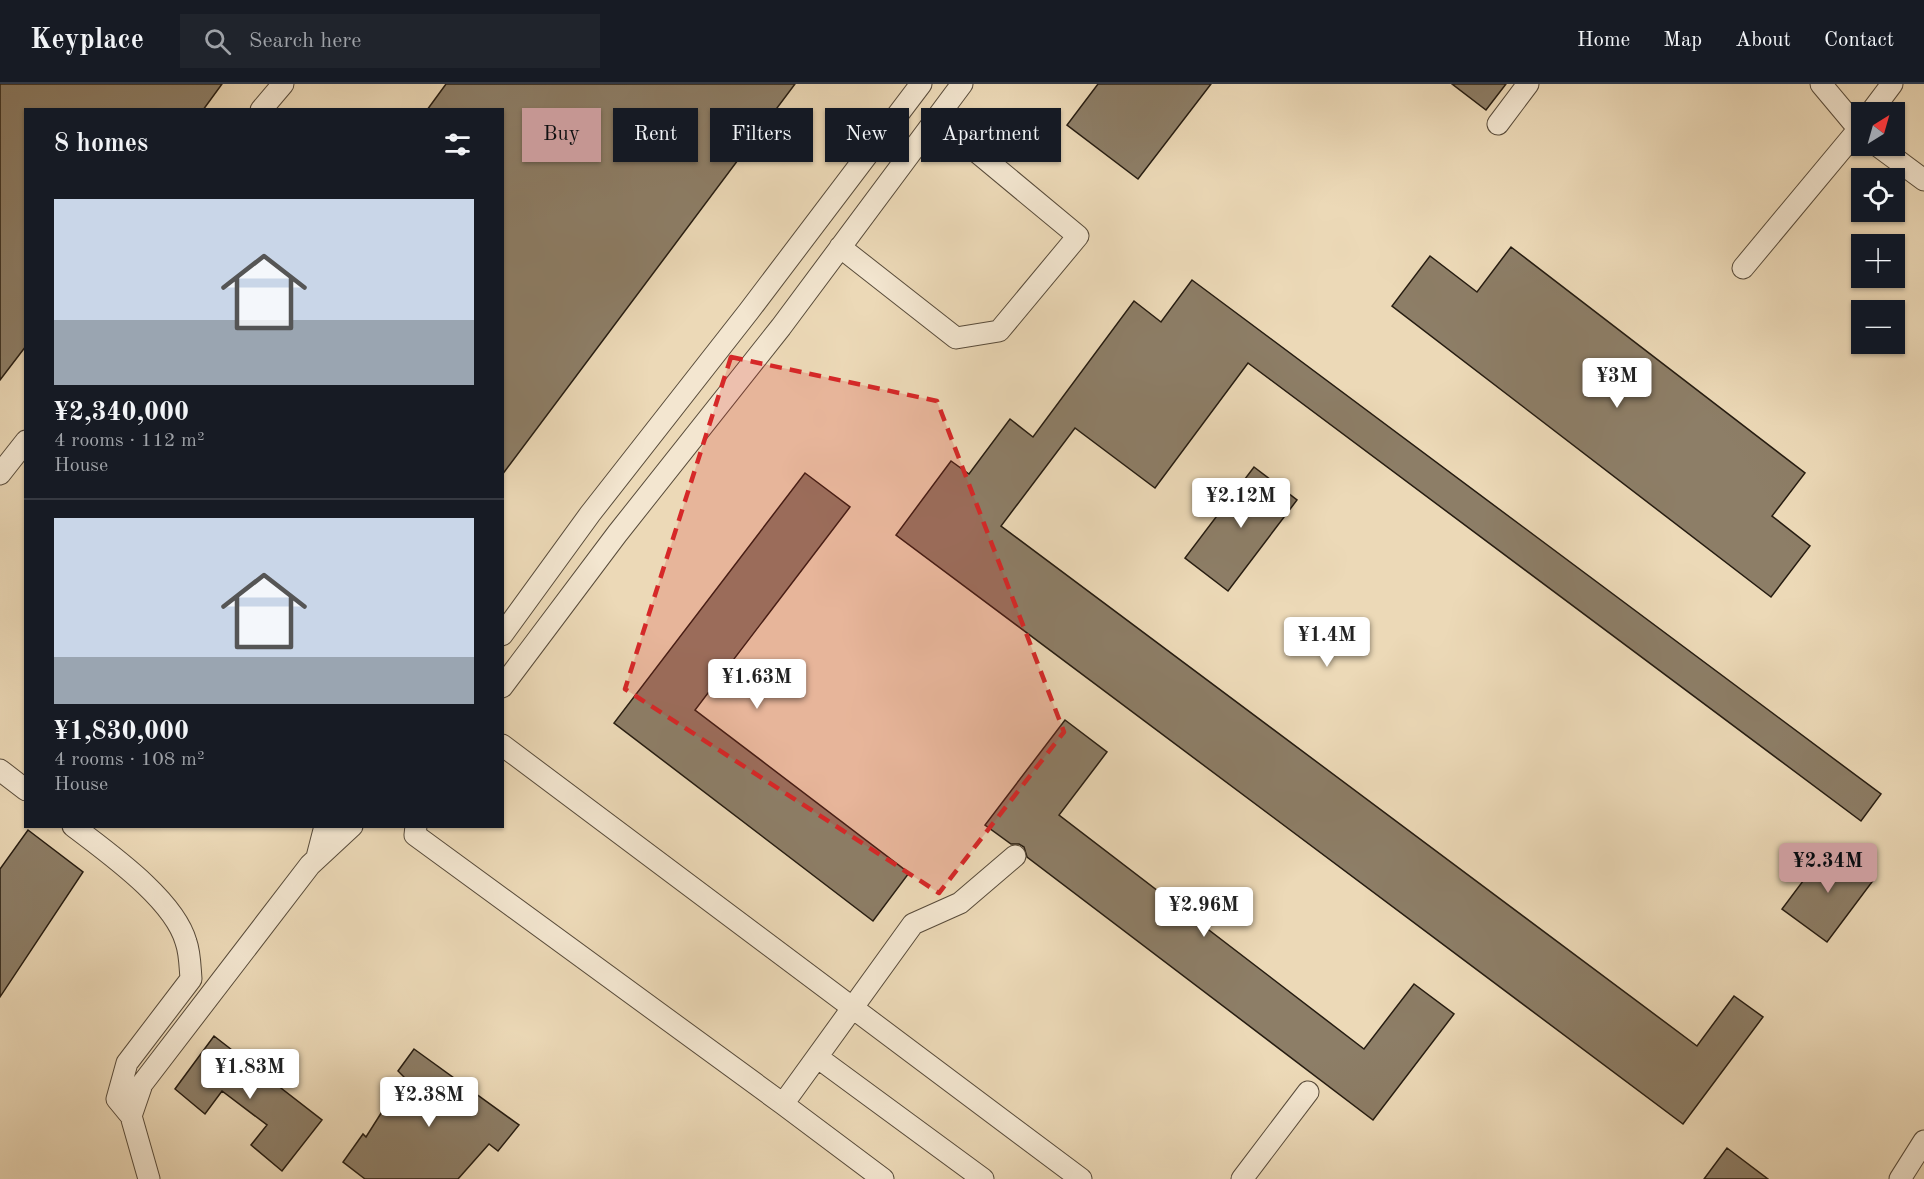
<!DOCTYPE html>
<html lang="en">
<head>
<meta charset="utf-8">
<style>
	body { margin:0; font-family:"Old Standard TT",serif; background:#20242c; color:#f1f3f6; height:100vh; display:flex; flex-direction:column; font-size:22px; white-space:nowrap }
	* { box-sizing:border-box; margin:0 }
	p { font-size:20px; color:#9ea1a6 }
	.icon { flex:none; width:33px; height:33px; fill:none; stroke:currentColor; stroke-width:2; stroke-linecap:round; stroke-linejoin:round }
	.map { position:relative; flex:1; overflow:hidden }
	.sheet { position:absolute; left:24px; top:24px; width:480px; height:720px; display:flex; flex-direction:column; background:#171b24; border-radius:0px; box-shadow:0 2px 4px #0004 }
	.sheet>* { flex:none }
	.banner { position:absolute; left:522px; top:24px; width:570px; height:54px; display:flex; gap:12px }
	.needle { width:39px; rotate:37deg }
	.controls { position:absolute; left:1851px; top:18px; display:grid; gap:12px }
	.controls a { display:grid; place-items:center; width:54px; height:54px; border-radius:0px; background:#171b24; box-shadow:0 2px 4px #0004; font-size:30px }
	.price { position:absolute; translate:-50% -51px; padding:0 14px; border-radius:6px; background:#fff; color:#222; font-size:20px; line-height:39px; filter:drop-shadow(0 2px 3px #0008) }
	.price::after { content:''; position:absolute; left:50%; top:36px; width:18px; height:14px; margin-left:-9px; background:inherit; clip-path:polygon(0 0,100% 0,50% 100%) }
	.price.active { background:#c59692; color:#111 }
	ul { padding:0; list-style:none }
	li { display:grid; align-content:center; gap:12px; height:318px; padding:0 30px }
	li+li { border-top:2px solid #363941 }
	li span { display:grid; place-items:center; height:186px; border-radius:0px; color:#555 }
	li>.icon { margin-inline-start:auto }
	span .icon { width:108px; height:108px; fill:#fffc; stroke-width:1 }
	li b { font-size:26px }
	h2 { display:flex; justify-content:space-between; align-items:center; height:72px; padding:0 30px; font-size:26px }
	.pill { padding:0 21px; border-radius:0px; background:#171b24; box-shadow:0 2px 4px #0004; font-size:21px; line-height:54px }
	.pill.active { background:#c59692; color:#111 }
	header { display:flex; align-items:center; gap:36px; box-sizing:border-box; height:84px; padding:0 30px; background:#171b24; border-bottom:2px solid #363941 }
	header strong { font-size:28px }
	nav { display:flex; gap:33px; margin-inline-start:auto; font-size:21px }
	.search { width:420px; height:54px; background:#20242c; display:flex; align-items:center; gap:15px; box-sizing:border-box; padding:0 21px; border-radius:0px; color:#9ea1a6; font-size:22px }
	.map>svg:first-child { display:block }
	.building { fill:#8d7e67; stroke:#261c11; stroke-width:1.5 }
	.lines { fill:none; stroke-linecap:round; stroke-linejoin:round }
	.minor-casing { stroke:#584b3a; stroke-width:23 }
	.minor { stroke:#f3e6d0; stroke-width:21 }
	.marked { fill:#d62828; fill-opacity:0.2; stroke:#d62828; stroke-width:4.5; stroke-dasharray:12 8; stroke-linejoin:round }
</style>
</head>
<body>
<header>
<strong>Keyplace</strong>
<div class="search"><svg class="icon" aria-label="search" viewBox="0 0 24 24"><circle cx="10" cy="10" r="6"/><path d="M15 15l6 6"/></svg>Search here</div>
<nav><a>Home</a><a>Map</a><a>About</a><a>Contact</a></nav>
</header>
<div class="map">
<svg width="1924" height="1095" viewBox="0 0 1924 1095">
	<rect width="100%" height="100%" fill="#ecd9b7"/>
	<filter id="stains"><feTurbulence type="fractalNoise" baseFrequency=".00333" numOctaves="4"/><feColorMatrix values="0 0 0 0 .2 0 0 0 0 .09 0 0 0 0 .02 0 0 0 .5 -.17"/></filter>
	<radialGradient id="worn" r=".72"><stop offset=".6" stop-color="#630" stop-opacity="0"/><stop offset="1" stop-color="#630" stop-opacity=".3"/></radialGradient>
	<path class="building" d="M0,0h222l-19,26h-177v236l-26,34z
		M446,0h349l-293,391v-365h-75z
		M1098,0h113l-73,95 -71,-54z
		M1452,0h54l-20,26z
		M1511,163l294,226 -33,43 38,30 -39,51 -379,-291 38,-50 47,36z
		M1192,196l689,514 -20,27 -613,-458 -93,125 -80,-60 -74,98 696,520 37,-50 29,21 -80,107 -787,-589 55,-74 18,13 41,-55 23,18 101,-136 27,21z
		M1254,383l43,33 -69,91 -43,-33z
		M805,389l45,34 -155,203 214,163 -36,48 -259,-198z
		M1065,636l42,32 -48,63 305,234 50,-65 40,30 -81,106 -346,-263 -3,-10 -5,-3h-8l-26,-19z
		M28,746l55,42 -83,125v-128z
		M1830,761l45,33 -48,64 -45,-33z
		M214,952l108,84 -40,51 -31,-26 16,-20 -45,-34 -17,23 -30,-25z
		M414,965l105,76 -21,26 -9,-7 -31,35h-93l-22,-17 20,-28 3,3 38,-60 -6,-6z
		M1727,1064l41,31h-64z"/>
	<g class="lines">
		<defs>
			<path id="minor" d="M1821,0l41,49
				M261,26l22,-26
				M1871,28l21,-28
				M1498,40l30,-40
				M1878,62l46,34
				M840,163l116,91 43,-7 79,-95 -141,-117
				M1743,184l119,-143
				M0,390l26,-33
				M502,551l88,-121 159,-203 172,-227
				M502,603l115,-153 164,-207 181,-243
				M502,661l579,434
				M0,686l26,20
				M73,742c35,27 101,73 113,116 4,11 4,25 5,37l-64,84 -10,36 14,17
				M416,742l-1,9 368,269 100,75
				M317,773l8,-31
				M817,973l166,122
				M783,1020l130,-180 47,-21 55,-47
				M149,1095l-18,-63 11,-32 168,-219 42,-39
				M1242,1095l66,-87
				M1900,1095l24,-38"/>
		</defs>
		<use href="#minor" class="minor-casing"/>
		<use href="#minor" class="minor"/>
	</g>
	<path class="marked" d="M731,273l206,44 127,331 -125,161 -314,-204z"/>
	<rect width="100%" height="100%" filter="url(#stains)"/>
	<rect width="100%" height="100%" fill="url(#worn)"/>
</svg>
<div class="controls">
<a><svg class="needle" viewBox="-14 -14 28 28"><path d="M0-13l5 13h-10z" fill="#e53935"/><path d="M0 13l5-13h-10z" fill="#9ea1a6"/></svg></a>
<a><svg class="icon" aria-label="locate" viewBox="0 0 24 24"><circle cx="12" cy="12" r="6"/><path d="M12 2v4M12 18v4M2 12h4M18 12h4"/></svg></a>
<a>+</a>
<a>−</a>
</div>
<b class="price" style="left:1617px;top:325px">¥3M</b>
<b class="price" style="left:1241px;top:445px">¥2.12M</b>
<b class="price" style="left:1327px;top:584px">¥1.4M</b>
<b class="price" style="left:757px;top:626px">¥1.63M</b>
<b class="price active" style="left:1828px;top:810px">¥2.34M</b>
<b class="price" style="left:1204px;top:854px">¥2.96M</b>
<b class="price" style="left:250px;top:1016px">¥1.83M</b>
<b class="price" style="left:429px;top:1044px">¥2.38M</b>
<div class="banner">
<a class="pill active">Buy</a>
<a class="pill">Rent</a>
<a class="pill">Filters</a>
<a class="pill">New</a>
<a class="pill">Apartment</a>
</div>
<section class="sheet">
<h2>8 homes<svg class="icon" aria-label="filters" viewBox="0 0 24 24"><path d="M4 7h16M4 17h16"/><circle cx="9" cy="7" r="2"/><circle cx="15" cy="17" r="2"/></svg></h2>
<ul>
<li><span style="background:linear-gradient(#c9d6e8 65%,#9aa5b1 0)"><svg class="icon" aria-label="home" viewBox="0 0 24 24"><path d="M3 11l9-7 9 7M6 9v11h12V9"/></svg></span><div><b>¥2,340,000</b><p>4 rooms · 112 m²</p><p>House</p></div></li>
<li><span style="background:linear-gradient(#c9d6e8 75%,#9aa5b1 0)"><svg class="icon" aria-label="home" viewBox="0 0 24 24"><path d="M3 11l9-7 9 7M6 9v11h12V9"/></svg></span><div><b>¥1,830,000</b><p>4 rooms · 108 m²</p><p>House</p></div></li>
</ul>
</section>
</div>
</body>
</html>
